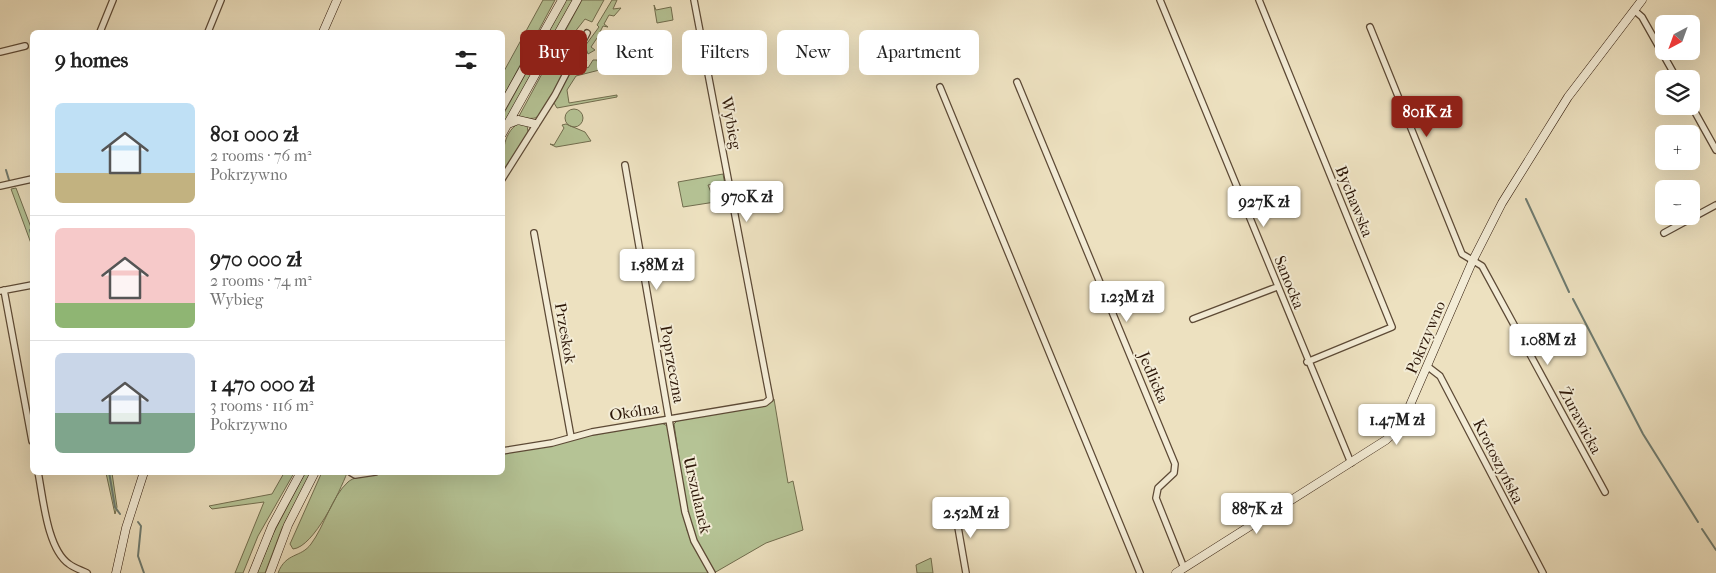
<!DOCTYPE html>
<html lang="en">
<head>
<meta charset="utf-8">
<style>
	body { margin:0; font-family:"IM FELL French Canon",serif; background:#f2f2f2; color:#222; height:100vh; display:flex; flex-direction:column; font-size:19px; white-space:nowrap }
	* { box-sizing:border-box; margin:0 }
	p { font-size:16px; color:#767676 }
	.icon { flex:none; width:28px; height:28px; fill:none; stroke:currentColor; stroke-width:2; stroke-linecap:round; stroke-linejoin:round }
	.map { position:relative; flex:1; overflow:hidden }
	.panel { position:absolute; left:30px; top:30px; width:475px; height:445px; display:flex; flex-direction:column; background:#fff; border-radius:8px; box-shadow:0 5px 20px #0002 }
	.panel>* { flex:none }
	.top-card { position:absolute; left:520px; top:30px; width:475px; height:45px; display:flex; gap:10px }
	.needle { width:32px; rotate:221deg }
	.controls { position:absolute; left:1655px; top:15px; display:grid; gap:10px }
	.controls a { display:grid; place-items:center; width:45px; height:45px; border-radius:8px; background:#fff; box-shadow:0 5px 20px #0002; font-size:25px }
	.price { position:absolute; translate:-50% -42px; padding:0 11px; border-radius:5px; background:#fff; color:#222; font-size:16px; line-height:32px; filter:drop-shadow(0 1px 2px #0008) }
	.price::after { content:''; position:absolute; left:50%; top:30px; width:15px; height:11px; margin-left:-8px; background:inherit; clip-path:polygon(0 0,100% 0,50% 100%) }
	.price.on { background:#8f2418; color:#fff }
	ul { padding:0; list-style:none }
	li { display:flex; align-items:center; gap:15px; height:125px; padding:0 25px }
	li+li { border-top:1px solid #e0e0e0 }
	li span { display:grid; place-items:center; flex:none; width:140px; height:100px; border-radius:8px; color:#555 }
	li>.icon { margin-inline-start:auto }
	span .icon { width:60px; height:60px; fill:#fffc; stroke-width:1 }
	li b { font-size:21px }
	h2 { display:flex; justify-content:space-between; align-items:center; height:60px; padding:0 25px; font-size:21px }
	.pill { padding:0 18px; border-radius:8px; background:#fff; box-shadow:0 5px 20px #0002; font-size:18px; line-height:45px }
	.pill.on { background:#8f2418; color:#fff }
	.map>svg:first-child { display:block }
	.green { fill:#b5c395; stroke:#716d4e }
	.lines { fill:none; stroke-linecap:round; stroke-linejoin:round }
	.stream { stroke:#6e7b70; stroke-width:2 }
	.street-casing { stroke:#5d4a36; stroke-width:8 }
	.secondary-casing { stroke:#2d1708; stroke-width:9 }
	.street { stroke:#f3ecd6; stroke-width:5.5 }
	.secondary { stroke:#f3ecd6; stroke-width:8 }
	.labels { text-anchor:middle; stroke-width:4; stroke-linejoin:round; paint-order:stroke }
	.street-label { font-size:16px; fill:#2d1708; stroke:#f3ecd6 }
</style>
</head>
<body>
<div class="map">
<svg width="1716" height="573" viewBox="0 0 1716 573">
	<rect width="100%" height="100%" fill="#ede1c0"/>
	<filter id="stains"><feTurbulence type="fractalNoise" baseFrequency=".004" numOctaves="4"/><feColorMatrix values="0 0 0 0 .2 0 0 0 0 .09 0 0 0 0 .02 0 0 0 .5 -.17"/></filter>
	<radialGradient id="worn" r=".72"><stop offset=".6" stop-color="#630" stop-opacity="0"/><stop offset="1" stop-color="#630" stop-opacity=".3"/></radialGradient>
	<path class="green" d="M543,0h12l-52,97v-24z
		M566,0h7l-70,127v-12z
		M582,0h22l-12,22 -7,-3 -11,14 5,12c-8,15 -29,63 -42,72 -4,3 -13,0 -19,1z
		M612,0h5l-4,9 8,-1 -7,8 -5,-1 -5,9 4,3 -5,-1 -5,10 4,2h-5l-6,9 4,3 -7,4 -3,-8 14,-19 -2,-2z
		M654,5l2,5 15,-3 2,13 -16,3z
		M627,54h3v5h8l1,-4 1,2 11,1v-3l15,3 -42,7 -1,-5 5,-1z
		M583,59l4,1 -3,5 4,3 5,-8h4l1,4 21,-3v4l-43,11 -9,14 2,13 48,-8v2l-60,11 -3,-5 22,-41z
		M565 118a9 9 0 1 1 18 0a9 9 0 1 1-18 0Z
		M519,123l8,2 1,7 -25,43c0,-19 -2,-41 16,-52z
		M566,124l19,8 6,9 -35,6 -6,-3 4,1 10,-17 -2,-3z
		M723,174l3,16 -5,1 -2,-8 -11,2 7,17 -32,5 -5,-25z
		M16,188l16,42v16l-21,-57z
		M774,399l14,84 5,-2 10,49 -37,13 -52,30 -18,-34 -9,-26 -13,-89 3,-3 92,-18z
		M660,422l9,5 18,103 22,43h-431c8,-21 23,-15 33,-29 13,-17 21,-48 37,-62 17,-16 127,-10 154,-10l1,-19 65,-15z
		M322,472l25,1c-7,18 -33,74 -54,76l-3,-5z
		M106,473h6l5,34 -2,7z
		M284,473h10l-36,63 -15,37h-8l29,-71 -52,7 -3,-3 63,-12z
		M305,473h6l-29,55 -17,45h-8l16,-39z
		M931,558l2,15h-16l-1,-8z"/>
	<g class="lines">
		<path class="stream" d="M6,170l3,10
			M1526,199l43,93
			M30,230l2,7
			M1573,299l70,135 55,88
			M109,472l6,35 5,7
			M138,522l3,4 -3,30 6,17
			M1702,529l14,21"/>
		<defs>
			<path id="street" d="M1160,0l191,463
				M1259,0l133,327 -85,35
				M1634,10l8,7 35,62
				M1370,27l92,227 20,12 123,226
				M100,32l13,-32
				M208,32l13,-32
				M0,52l25,-6
				M1017,82l158,382 -1,9 -16,15 -2,10 28,70
				M940,87l200,486
				M1691,105l25,45
				M625,165l60,347 9,29 18,32
				M502,179l53,-84 32,-62
				M0,186l32,-7
				M534,233l37,204
				M1664,233l52,-28
				M4,290l28,151
				M0,291l32,-6
				M1193,319l84,-32
				M1427,366l13,10 103,197
				M502,451l50,-8 40,-11 173,-29 5,-4 -76,-399
				M38,472c5,25 9,77 31,92 5,4 12,6 18,9
				M350,472l5,3 20,-3
				M955,510l11,63"/>
			<path id="secondary" d="M323,32l14,-32
				M502,107l60,-107
				M508,124l10,-4 17,4
				M502,134l75,-134
				M116,573l10,-45 18,-56
				M253,573l19,-47 29,-54
				M270,573l18,-48 27,-53
				M1176,573l210,-133 10,-9 11,-19 66,-152 29,-57 66,-106 74,-97"/>
		</defs>
		<use href="#street" class="street-casing"/>
		<use href="#secondary" class="secondary-casing"/>
		<use href="#street" class="street"/>
		<use href="#secondary" class="secondary"/>
	</g>
	<g class="labels">
		<g class="street-label">
			<text transform="translate(732 123) rotate(79)" y="6">Wybieg</text>
			<text transform="translate(1355 201) rotate(68)" y="6">Bychawska</text>
			<text transform="translate(1290 282) rotate(68)" y="6">Sanocka</text>
			<text transform="translate(566 333) rotate(80)" y="6">Przeskok</text>
			<text transform="translate(1425 337) rotate(-67)" y="6">Pokrzywno</text>
			<text transform="translate(673 364) rotate(80)" y="6">Poprzeczna</text>
			<text transform="translate(1154 377) rotate(67)" y="6">Jedlicka</text>
			<text transform="translate(634 411) rotate(-9)" y="6">Okólna</text>
			<text transform="translate(1581 420) rotate(62)" y="6">Żurawicka</text>
			<text transform="translate(1499 461) rotate(63)" y="6">Krotoszyńska</text>
			<text transform="translate(698 495) rotate(77)" y="6">Urszulanek</text>
		</g>
	</g>
	<rect width="100%" height="100%" filter="url(#stains)"/>
	<rect width="100%" height="100%" fill="url(#worn)"/>
</svg>
<div class="controls">
<a><svg class="needle" viewBox="-14 -14 28 28"><path d="M0-13l5 13h-10z" fill="#e53935"/><path d="M0 13l5-13h-10z" fill="#767676"/></svg></a>
<a><svg class="icon" aria-label="layers" viewBox="0 0 24 24"><path d="M12 4l9 5-9 5-9-5zM3 14l9 5 9-5"/></svg></a>
<a>+</a>
<a>−</a>
</div>
<b class="price on" style="left:1427px;top:138px">801K zł</b>
<b class="price" style="left:747px;top:223px">970K zł</b>
<b class="price" style="left:1264px;top:228px">927K zł</b>
<b class="price" style="left:657px;top:291px">1.58M zł</b>
<b class="price" style="left:1127px;top:323px">1.23M zł</b>
<b class="price" style="left:1548px;top:366px">1.08M zł</b>
<b class="price" style="left:1397px;top:446px">1.47M zł</b>
<b class="price" style="left:1257px;top:535px">887K zł</b>
<b class="price" style="left:971px;top:539px">2.52M zł</b>
<div class="top-card">
<a class="pill on">Buy</a>
<a class="pill">Rent</a>
<a class="pill">Filters</a>
<a class="pill">New</a>
<a class="pill">Apartment</a>
</div>
<section class="panel">
<h2>9 homes<svg class="icon" aria-label="filters" viewBox="0 0 24 24"><path d="M4 7h16M4 17h16"/><circle cx="9" cy="7" r="2"/><circle cx="15" cy="17" r="2"/></svg></h2>
<ul>
<li><span style="background:linear-gradient(#bfe0f5 70%,#c2b280 0)"><svg class="icon" aria-label="home" viewBox="0 0 24 24"><path d="M3 11l9-7 9 7M6 9v11h12V9"/></svg></span><div><b>801 000 zł</b><p>2 rooms · 76 m²</p><p>Pokrzywno</p></div></li>
<li><span style="background:linear-gradient(#f6c9c9 75%,#8fb573 0)"><svg class="icon" aria-label="home" viewBox="0 0 24 24"><path d="M3 11l9-7 9 7M6 9v11h12V9"/></svg></span><div><b>970 000 zł</b><p>2 rooms · 74 m²</p><p>Wybieg</p></div></li>
<li><span style="background:linear-gradient(#c9d6e8 60%,#7fa58c 0)"><svg class="icon" aria-label="home" viewBox="0 0 24 24"><path d="M3 11l9-7 9 7M6 9v11h12V9"/></svg></span><div><b>1 470 000 zł</b><p>3 rooms · 116 m²</p><p>Pokrzywno</p></div></li>
</ul>
</section>
</div>
</body>
</html>
